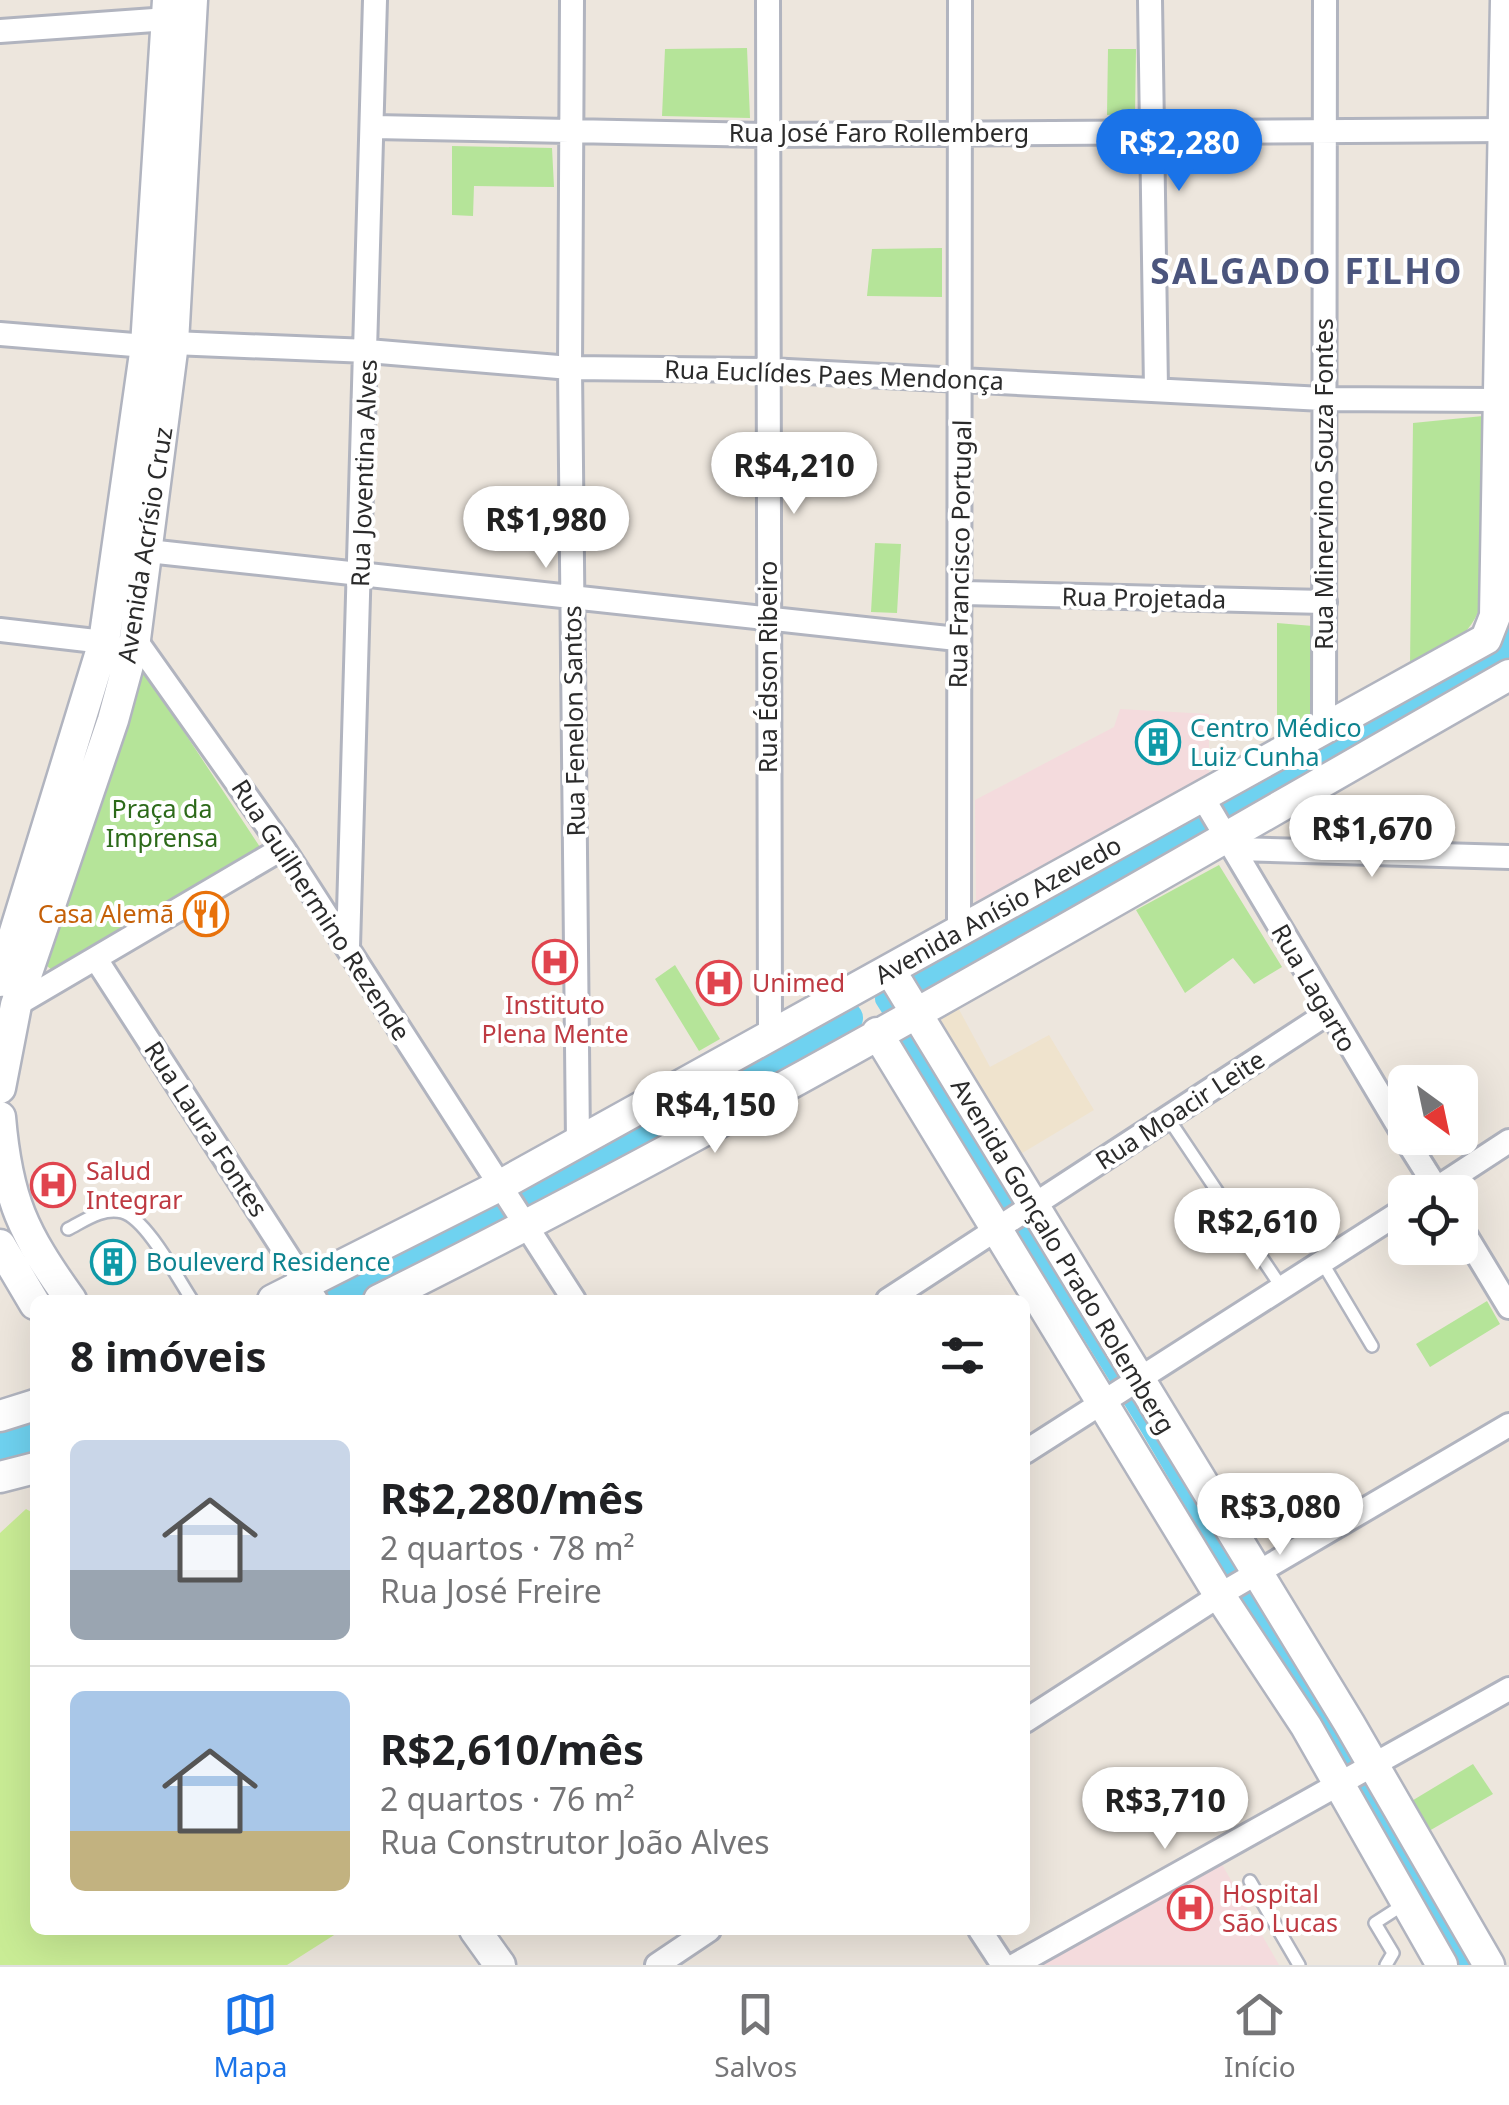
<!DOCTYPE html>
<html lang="pt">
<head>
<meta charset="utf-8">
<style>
	body { margin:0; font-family:"Noto Sans",sans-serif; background:#f2f2f2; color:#202124; height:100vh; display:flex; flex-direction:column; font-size:38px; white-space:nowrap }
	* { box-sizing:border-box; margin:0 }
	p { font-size:32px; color:#757577 }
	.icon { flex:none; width:55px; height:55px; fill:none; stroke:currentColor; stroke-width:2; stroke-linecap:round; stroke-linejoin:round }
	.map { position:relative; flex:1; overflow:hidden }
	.details { position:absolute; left:30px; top:1295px; width:1000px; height:640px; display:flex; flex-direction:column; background:#fff; border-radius:15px; box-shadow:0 10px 40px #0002 }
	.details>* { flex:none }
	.needle { width:65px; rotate:147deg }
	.controls { position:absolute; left:1388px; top:1065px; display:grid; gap:20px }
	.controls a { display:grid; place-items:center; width:90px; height:90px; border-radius:15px; background:#fff; box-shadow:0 10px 40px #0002; font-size:50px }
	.price { position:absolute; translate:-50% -85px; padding:0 22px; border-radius:35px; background:#fff; color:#222; font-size:32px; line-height:65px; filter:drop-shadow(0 2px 5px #0008) }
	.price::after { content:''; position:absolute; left:50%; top:60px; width:30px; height:22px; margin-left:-15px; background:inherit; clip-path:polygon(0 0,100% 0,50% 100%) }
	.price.on { background:#1a73e8; color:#fff }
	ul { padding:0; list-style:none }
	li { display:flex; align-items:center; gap:30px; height:250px; padding:0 40px }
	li+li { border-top:2px solid #e0e0e0 }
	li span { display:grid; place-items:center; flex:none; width:280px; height:200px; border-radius:15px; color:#555 }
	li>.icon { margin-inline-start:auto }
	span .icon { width:120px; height:120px; fill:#fffc; stroke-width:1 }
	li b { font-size:42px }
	h2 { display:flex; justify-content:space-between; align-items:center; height:120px; padding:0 40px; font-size:42px }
	.menu { display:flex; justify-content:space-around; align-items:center; height:140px; border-top:2px solid #e0e0e0; background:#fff; font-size:28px; color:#757577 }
	.menu a { display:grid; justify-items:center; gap:5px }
	.menu .on { color:#1a73e8 }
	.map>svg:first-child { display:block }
	.education { fill:#efe3cd }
	.medical { fill:#f4dbdd }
	.green { fill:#b5e499 }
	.pitch { fill:#c9ec95 }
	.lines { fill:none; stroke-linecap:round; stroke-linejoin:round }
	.canal { stroke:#6fd2f0; stroke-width:20 }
	.river { stroke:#6fd2f0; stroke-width:32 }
	.lane-casing { stroke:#b1b4bf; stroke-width:16 }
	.street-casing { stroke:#b1b4bf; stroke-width:28 }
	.secondary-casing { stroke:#b1b4bf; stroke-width:35 }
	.lane { stroke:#fff; stroke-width:11 }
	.street { stroke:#fff; stroke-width:22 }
	.secondary { stroke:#fff; stroke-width:30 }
	.labels { text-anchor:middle; stroke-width:8; stroke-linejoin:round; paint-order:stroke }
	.street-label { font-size:25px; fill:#2b2b2b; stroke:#fff }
	.culture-label { font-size:25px; fill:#0d838f; stroke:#fff; text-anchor:start }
	.park-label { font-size:25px; fill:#2d6a1a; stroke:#fff }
	.food-label { font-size:25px; fill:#c56008; stroke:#fff; text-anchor:end }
	.health-label { font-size:25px; fill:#be3a42; stroke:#fff; text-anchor:start }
	.district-label { font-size:35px; font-weight:bold; letter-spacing:2.5px; fill:#4b557d; stroke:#fff }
</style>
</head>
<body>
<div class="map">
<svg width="1509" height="1965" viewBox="0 0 1509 1965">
	<rect width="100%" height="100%" fill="#ede6dd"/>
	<path class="education" d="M955,1002l35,65 59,-32 45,75 -75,45 -77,-122 -1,-21z"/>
	<path class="medical" d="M1120,709l89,5v59l-233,132 -1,-105 139,-73z
		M1219,1859l60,106h-241z"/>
	<path class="green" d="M747,48l3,70 -88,-2 3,-67z
		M1108,49h28l-1,64 -28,2z
		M452,146l100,2 2,39 -80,-1 -1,30 -21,-1z
		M942,248v49l-75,-1 5,-47z
		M1483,416v182c-12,43 -36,47 -73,67l3,-242z
		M875,543l26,1 -4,69 -26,-1z
		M1277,623l36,3 -2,90 -34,21z
		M144,671l116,176 -207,124 -13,-11z
		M1219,865l63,102 -28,17 -21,-26 -48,35 -49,-83z
		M675,965l45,74 -21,12 -44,-72z
		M1487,1301l13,23 -70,43 -14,-23z
		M1473,1764l20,30 -64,37 -19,-29z"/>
	<path class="pitch" d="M26,1509l9,5v416h307l-55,35h-287v-432z"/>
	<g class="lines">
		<path class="canal" d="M885,999l7,11
			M910,1040l240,387 318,538"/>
		<path class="river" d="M918,980l562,-314 18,-11 11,-14
			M329,1300l282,-147 236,-135
			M0,1447l35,-10"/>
		<defs>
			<path id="lane" d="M1168,1118l114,170
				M68,1229c16,-8 35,-22 54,-17 24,6 56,67 70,88
				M1322,1262l50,84
				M1250,1881l49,84
				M1386,1965l7,-12 -18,-30 31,-20"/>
			<path id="street" d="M572,0l-2,368 8,774
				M768,0l2,1034
				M1150,0l6,388
				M0,31l168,-12
				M374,127l394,8 741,-5
				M0,334l146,12 27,-3 195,8 202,17 199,2 554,29 173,1
				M148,551l809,88
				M963,593l362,9
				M0,630l104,12
				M135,639l148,209 291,452
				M1324,729l1,-729
				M1203,798l202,339
				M1236,849l273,8
				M959,929l1,-929
				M348,947l27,-947
				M96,959l220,341
				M16,1005l267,-157
				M1405,1138l34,54
				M1431,1192l78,-51
				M1460,1226l49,81
				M888,1300l440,-287
				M1025,1452l380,-243
				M1025,1721l203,-131 281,-165
				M980,1930l23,35
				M657,1965l52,-35
				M1015,1965l494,-276"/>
			<path id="secondary" d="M890,970l459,753 140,242
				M0,981l104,-339 42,-296 22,-346
				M877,1033l343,563 86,130 136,239
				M0,1088l16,-83 97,-285 22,-81 38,-296 19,-343
				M0,1117c7,83 23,116 71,183
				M0,1245l35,59
				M273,1300l226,-114 987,-547 9,-23 11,-616
				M379,1300c385,-192 757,-412 1130,-625
				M0,1416l35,-11
				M0,1477l35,-9
				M475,1930l25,35"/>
		</defs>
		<use href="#lane" class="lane-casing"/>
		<use href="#street" class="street-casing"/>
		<use href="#secondary" class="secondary-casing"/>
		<use href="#lane" class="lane"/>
		<use href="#street" class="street"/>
		<use href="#secondary" class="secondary"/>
	</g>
	<defs>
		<symbol id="building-ring" viewBox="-11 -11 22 22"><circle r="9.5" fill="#fff" stroke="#0f9aa8" stroke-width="1.5"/><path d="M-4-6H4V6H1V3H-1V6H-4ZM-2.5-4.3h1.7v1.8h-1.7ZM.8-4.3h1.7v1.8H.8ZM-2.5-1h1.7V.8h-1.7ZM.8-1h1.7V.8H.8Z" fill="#0f9aa8"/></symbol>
		<symbol id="restaurant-ring" viewBox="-11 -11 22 22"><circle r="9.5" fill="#fff" stroke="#e8710a" stroke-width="1.5"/><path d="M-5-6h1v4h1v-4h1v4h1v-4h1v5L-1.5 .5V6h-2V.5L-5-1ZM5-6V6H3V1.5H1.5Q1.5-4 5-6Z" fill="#e8710a"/></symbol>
		<symbol id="hospital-ring" viewBox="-11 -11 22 22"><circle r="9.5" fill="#fff" stroke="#e0444e" stroke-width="1.5"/><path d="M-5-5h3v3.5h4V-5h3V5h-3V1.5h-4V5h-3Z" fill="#e0444e"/></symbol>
	</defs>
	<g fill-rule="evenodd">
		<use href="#building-ring" x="1133" y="717" width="50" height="50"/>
		<use href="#restaurant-ring" x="181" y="889" width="50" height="50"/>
		<use href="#hospital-ring" x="530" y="937" width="50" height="50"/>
		<use href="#hospital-ring" x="694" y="958" width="50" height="50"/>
		<use href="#hospital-ring" x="28" y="1160" width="50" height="50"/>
		<use href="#building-ring" x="88" y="1237" width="50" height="50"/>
		<use href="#hospital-ring" x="1165" y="1883" width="50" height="50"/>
	</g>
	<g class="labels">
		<g class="street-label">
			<text x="879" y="142">Rua José Faro Rollemberg</text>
			<text transform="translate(834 375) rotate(2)" y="9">Rua Euclídes Paes Mendonça</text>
			<text transform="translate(364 473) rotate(-88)" y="9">Rua Joventina Alves</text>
			<text transform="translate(1324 484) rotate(-90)" y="9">Rua Minervino Souza Fontes</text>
			<text transform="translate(145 545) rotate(-81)" y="9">Avenida Acrísio Cruz</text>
			<text transform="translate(960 554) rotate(-89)" y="9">Rua Francisco Portugal</text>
			<text transform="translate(1144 598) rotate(1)" y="9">Rua Projetada</text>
			<text transform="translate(768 667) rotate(-90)" y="9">Rua Édson Ribeiro</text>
			<text transform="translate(574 721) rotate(-91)" y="9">Rua Fenelon Santos</text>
			<text transform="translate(321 910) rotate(57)" y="9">Rua Guilhermino Rezende</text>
			<text transform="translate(998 910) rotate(-29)" y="9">Avenida Anísio Azevedo</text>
			<text transform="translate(1314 988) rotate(60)" y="9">Rua Lagarto</text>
			<text transform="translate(1180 1110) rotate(-33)" y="9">Rua Moacir Leite</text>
			<text transform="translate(206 1129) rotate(57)" y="9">Rua Laura Fontes</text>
			<text transform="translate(1063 1256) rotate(59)" y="9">Avenida Gonçalo Prado Rolemberg</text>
		</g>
		<g class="culture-label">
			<text x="1190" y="737">Centro Médico<tspan x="1190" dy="29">Luiz Cunha</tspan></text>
			<text x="146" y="1271">Bouleverd Residence</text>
		</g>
		<g class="park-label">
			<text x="162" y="818">Praça da<tspan x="162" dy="29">Imprensa</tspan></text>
		</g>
		<g class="food-label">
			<text x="174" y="923">Casa Alemã</text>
		</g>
		<g class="health-label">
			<text x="752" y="992">Unimed</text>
			<text x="555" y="1014" text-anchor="middle">Instituto<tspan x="555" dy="29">Plena Mente</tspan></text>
			<text x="86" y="1180">Salud<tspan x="86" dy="29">Integrar</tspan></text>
			<text x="1222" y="1903">Hospital<tspan x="1222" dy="29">São Lucas</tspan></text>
		</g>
		<g class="district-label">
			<text x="1307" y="284">SALGADO FILHO</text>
		</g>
	</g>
</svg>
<div class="controls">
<a><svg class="needle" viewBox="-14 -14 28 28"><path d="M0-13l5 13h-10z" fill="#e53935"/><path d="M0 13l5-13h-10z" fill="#757577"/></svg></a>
<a><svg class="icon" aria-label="locate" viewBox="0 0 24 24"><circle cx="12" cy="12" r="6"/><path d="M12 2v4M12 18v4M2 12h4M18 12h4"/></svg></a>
</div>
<b class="price on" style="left:1179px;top:194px">R$2,280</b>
<b class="price" style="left:794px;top:517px">R$4,210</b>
<b class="price" style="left:546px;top:571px">R$1,980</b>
<b class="price" style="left:1372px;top:880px">R$1,670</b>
<b class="price" style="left:715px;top:1156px">R$4,150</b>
<b class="price" style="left:1257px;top:1273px">R$2,610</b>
<b class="price" style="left:1280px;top:1558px">R$3,080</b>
<b class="price" style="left:1165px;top:1852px">R$3,710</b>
<section class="details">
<h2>8 imóveis<svg class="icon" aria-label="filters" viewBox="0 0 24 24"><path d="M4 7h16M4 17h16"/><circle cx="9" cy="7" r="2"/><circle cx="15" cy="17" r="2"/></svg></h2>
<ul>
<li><span style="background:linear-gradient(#c9d6e8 65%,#9aa5b1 0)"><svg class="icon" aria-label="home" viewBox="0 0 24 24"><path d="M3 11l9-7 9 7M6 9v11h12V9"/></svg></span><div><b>R$2,280/mês</b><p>2 quartos · 78 m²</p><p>Rua José Freire</p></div></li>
<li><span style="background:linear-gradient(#a9c7e8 70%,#c2b280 0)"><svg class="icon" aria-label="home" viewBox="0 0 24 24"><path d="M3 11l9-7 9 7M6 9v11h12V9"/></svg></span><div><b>R$2,610/mês</b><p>2 quartos · 76 m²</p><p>Rua Construtor João Alves</p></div></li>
</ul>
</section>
</div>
<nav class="menu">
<a class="on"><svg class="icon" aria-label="map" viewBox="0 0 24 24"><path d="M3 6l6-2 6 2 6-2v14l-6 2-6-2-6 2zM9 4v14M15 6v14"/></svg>Mapa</a>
<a><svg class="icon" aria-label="saved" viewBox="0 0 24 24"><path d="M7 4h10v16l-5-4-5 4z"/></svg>Salvos</a>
<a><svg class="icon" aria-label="home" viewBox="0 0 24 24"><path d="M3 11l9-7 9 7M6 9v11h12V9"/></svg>Início</a>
</nav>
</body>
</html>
